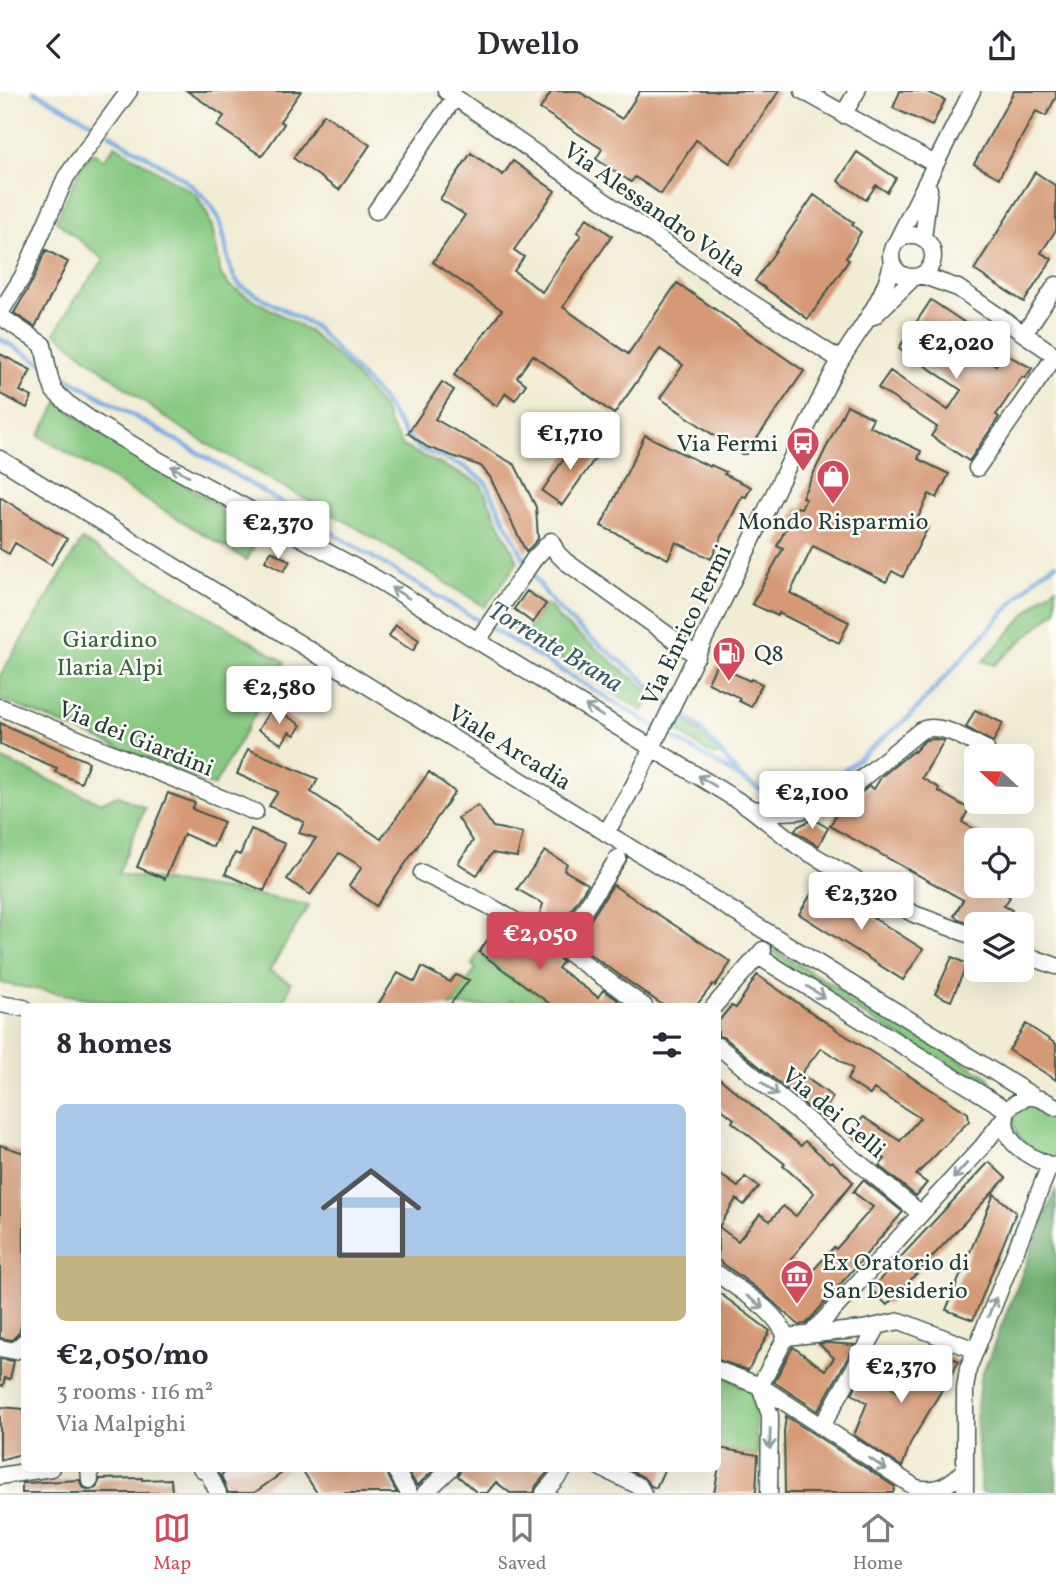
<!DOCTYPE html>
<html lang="en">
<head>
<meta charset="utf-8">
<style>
	body { margin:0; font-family:Vollkorn,serif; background:#f7f7f7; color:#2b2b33; height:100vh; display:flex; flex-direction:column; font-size:26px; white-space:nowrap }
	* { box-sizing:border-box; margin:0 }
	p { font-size:23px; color:#7c7c81 }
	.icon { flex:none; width:38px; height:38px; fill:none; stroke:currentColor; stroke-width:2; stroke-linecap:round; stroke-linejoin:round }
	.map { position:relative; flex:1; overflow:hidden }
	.details { position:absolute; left:21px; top:912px; width:700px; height:469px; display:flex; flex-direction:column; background:#fff; border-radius:10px; box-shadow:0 7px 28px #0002 }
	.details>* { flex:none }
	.needle { width:46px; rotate:292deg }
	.controls { position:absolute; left:964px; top:653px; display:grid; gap:14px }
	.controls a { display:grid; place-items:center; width:70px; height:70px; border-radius:10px; background:#fff; box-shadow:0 7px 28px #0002; font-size:35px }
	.price { position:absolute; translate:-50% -60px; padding:0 16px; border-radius:7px; background:#fff; color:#222; font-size:23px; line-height:46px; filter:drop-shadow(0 2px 4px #0008) }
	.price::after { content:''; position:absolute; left:50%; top:42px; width:21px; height:16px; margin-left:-10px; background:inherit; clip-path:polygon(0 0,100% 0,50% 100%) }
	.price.current { background:#d1495b; color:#fff }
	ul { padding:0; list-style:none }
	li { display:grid; align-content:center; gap:14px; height:371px; padding:0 35px }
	li span { display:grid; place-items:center; height:217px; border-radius:10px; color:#555 }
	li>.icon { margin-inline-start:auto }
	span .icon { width:126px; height:126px; fill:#fffc; stroke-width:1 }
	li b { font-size:30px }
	h2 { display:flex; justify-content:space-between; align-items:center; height:84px; padding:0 35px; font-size:30px }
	header { display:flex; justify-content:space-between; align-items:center; height:91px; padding:0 35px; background:#fff; font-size:32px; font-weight:600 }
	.menu { display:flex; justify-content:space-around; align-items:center; height:98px; border-top:2px solid #e1e1e2; background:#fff; font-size:19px; color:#7c7c81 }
	.menu a { display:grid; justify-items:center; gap:4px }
	.menu .current { color:#d1495b }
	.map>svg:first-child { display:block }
	.green { fill:#88c982; stroke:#54835b; stroke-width:2 }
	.forest { fill:#6ead70; stroke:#467552; stroke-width:2 }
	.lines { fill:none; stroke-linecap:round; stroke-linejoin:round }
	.stream { stroke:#78abe4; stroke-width:4.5 }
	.building { fill:#d59974 }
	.minor-casing { stroke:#3e574c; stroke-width:19 }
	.minor { stroke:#fff; stroke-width:16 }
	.oneway { stroke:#8f9e9a }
	.labels { text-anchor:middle; stroke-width:5; stroke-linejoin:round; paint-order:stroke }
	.street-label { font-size:24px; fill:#1f3d34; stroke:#fdfcf7 }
	.poi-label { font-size:24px; fill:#1f3d34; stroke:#fdfcf7; text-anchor:start }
	.park-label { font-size:24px; fill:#396048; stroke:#fdfcf7 }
	.water-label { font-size:26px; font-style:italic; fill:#3a5e69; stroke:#fdfcf7 }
</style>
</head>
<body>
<header><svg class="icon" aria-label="back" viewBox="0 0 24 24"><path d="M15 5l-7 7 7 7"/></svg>Dwello<svg class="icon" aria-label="share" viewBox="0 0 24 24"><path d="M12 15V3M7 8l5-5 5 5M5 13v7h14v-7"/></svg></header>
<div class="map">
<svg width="1056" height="1402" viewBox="0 0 1056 1402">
	<rect width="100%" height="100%" fill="#fdfcf7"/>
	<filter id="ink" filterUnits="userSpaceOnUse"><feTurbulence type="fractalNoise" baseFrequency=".0143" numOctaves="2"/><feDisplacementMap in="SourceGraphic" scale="14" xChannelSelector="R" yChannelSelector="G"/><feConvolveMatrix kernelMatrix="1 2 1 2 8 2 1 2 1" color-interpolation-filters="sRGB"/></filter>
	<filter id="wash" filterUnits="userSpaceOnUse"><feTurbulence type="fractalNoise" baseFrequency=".00686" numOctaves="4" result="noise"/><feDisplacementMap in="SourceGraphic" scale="28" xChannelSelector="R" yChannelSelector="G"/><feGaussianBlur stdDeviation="1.57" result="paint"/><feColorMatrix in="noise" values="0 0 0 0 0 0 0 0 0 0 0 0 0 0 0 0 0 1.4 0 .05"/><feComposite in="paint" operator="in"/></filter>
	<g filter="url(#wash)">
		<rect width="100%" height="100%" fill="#f1ecd4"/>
		<path class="green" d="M115,54l80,49c19,23 21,52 26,81l9,11 79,45 36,33 38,44 7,18 14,21 76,36 38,79 -33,45 -128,-79 -155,-87 -45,-29 -102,-79 19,-33 30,-40 -48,-39 25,-55 10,-13h4l9,7z
			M59,311l29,23 173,107 -14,28 -208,-124z
			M82,449l203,122 -71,124 -214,-87v-23z
			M1056,496v24l-62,54 -11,-4 60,-65z
			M546,513l4,2 10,14 92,73 -9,18 -144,-90 3,-6 25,16z
			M683,627l20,17 16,19 -5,2 -37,-25z
			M0,667l101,45 16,-8 28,13 -27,66 128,19 63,12 -40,66 22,12 -9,23h-151l-131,-23z
			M772,858l215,127 6,9 -1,8 -228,-139z
			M479,861l74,54h-33l-9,-6 -4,6h-57l26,-37 -4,-4z
			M1029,1012l27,12v45c-26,-10 -54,-24 -37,-56z
			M718,1283l32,16 3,6 5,59 -40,-7z"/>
		<path class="forest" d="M1056,1097v305h-75l-5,-77 4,-36z"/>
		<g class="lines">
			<path class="stream" d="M34,0l60,33
				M110,43c32,22 89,45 107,81 12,22 6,53 24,71l74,41 67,72 23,35 15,15 43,17 22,15 42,83
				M0,248l42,24
				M52,278l155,89 554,332 34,3 19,-5 18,-8 77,-63 129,-142 18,-11
				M531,480c27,46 56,64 96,95 15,11 27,25 41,36
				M675,616l25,21 43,52"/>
		</g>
		<g id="blocks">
			<path class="building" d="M187,0h114l-21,30 4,3 -22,32 -45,-30 7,-10z
				M552,0h26l44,28 18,-28h139l-49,72 -34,-23 -35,54 -26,-17 -4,5 -35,-23 6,-10 -62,-40z
				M900,0h25l20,9 -13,26 -39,-18z
				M1014,0h42v6l-10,19 -10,-5 -37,67 -25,-14z
				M324,23l46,31 -31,45 -46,-32z
				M857,61l39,26 -9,14 -11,-7 -10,15 -28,-19z
				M471,62l32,22 10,-14 42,30 -41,59 10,7 -10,14 28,21 39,-57 -4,-3 10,-14 25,18 -49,71 65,47 49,-71 127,88 -58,83h-5l-81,-56 23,-33 -23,-16 -46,65 -81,-59 -16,22 9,7 -11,16 -9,-7 -9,13 -43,-31 48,-65 -69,-48 32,-47 -25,-16z
				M1035,81l21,14v44l-15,23 11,6 -28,43 -50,-32z
				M814,104l40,28 -2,2 9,7 -15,26 3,2 -41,59 -53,-38z
				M46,159l22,12 -33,65 -21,-14 19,-33z
				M931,209l43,29 -6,9 6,4 -4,5 26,18 7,-12 29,15 -7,10 -3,-1 -26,38 3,2 -30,44 -38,-25 6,-9 -59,-39 12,-17 58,39 13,-20 -62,-42z
				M0,263l31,16 -11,21 12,6 -5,11 -27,-14z
				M442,291l12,8 -19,29 80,46 21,42 2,32 -12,13 -36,-75 -9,-11 -54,-19 -19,-14z
				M847,314l26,13 -4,8 52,25 -3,8 31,15 -12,24 -8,-4 -12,26 11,7 -25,50 -11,-6 -6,11 -73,-36 -23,47 59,29 -10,21 -60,-30 -1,3 -26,-12 31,-55 -6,-3 20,-39 4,1 5,-9 -4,-2z
				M645,344l65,32 1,-2 15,7 -2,2 27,13 -5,10 -4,-1 -31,63 -35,-17 -8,17 -67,-33z
				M578,347l21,15 -37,52 -20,-14z
				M0,406l67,42 -16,26 -36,-22 -6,11 -9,-5z
				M271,460l19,10 -6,10 -19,-10z
				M527,500l19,13 -13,19 -19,-14z
				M396,534l23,15 -6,11 -24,-15z
				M716,574l34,16 1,-2 11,5 -11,23 -12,-6 1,-3 -32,-15z
				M272,616l29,18 -6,10 -6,-3 -7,12 -24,-14z
				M975,619l28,13 -10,19 -27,-15z
				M0,632l89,39 -8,21 -26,-11 2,-4 -57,-24z
				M935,648l9,2 -22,37 17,10 -1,3 31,18 -7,13 32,18h-18v45h13l21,12 -6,9 8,4 -3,4 18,10h-51v2l-17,-7 -5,-3 9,-16 -133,-74 9,-17 5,-3 6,3 8,-13 11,-10 5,3 8,-13 31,-25 1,1 11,-12z
				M248,658l70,30 -7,13 70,47 48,-67 26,20 -79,114 -27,-20 13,-19 -23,-14 -29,42 -23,-16 29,-41 -17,-5 5,-11 -35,-16 9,-14 -41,-18z
				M168,702l27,10 -3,6 32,13 -11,25 -29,-13 -19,45 -28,-12z
				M478,714l15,22 30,6 -6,24 -25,-4 -15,22 -19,-12 15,-22 -15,-23z
				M813,728l15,9 -10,18 -23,-15 2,-4z
				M251,738l34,15 -21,47 -39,-17 10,-21 5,2z
				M545,760l22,13 -3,6 24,14 -27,42 -21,-13 3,-9 -26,-15z
				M818,792l105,66 -20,31 -104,-66z
				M613,794l118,77 -16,24 -2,-2 -17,22h-32l-89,-62z
				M499,833l42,30 4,-4 18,12 -5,6 40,29 5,-7 15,10 -5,6h-60l-74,-54z
				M952,866l15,7 -16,37 -16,-7z
				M422,876l28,15 6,-7 13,5 -20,26h-72l21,-33 17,9z
				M757,884l83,57 128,81 1,8 -53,54 11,8 -11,13 -37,-30 6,-7 -34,-23 12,-19 37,24 20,-23 -46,-29 -4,6 -23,-15 6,-11 -32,-21 -20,26 32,23 -13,20 -95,-79 -7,-2v-14l13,-16 5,2z
				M1026,933l30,20v36l-47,-30z
				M718,986l83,69 4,-5 25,22 2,-2 21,21 -62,77 18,16 25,-28 2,2 37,-42 -20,-15 10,-12 40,32 -97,112 -7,1 -36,-32 -45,-33v-87l20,14 7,-10 14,10 -15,18 -8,-6 -17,28 19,14 22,-27 10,7 13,-15 13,10 18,-23 -31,-27 2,-2 -53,-42 2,-3 -16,-13z
				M0,1054l24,8v162l-5,18 -7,7 -12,-2z
				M989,1071l17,16 -119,127 -16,-16z
				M994,1103l22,18 -43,108 -27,-10z
				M718,1201l52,39 -22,39 -30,-10z
				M826,1252l29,2 -37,66 -44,-29 19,-35 32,23 9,-12 -15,-14z
				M925,1256l34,14 -48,81 -9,25 -48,-32 13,-32 -15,-9 12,-22 34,20z
				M0,1268l14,2 -4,18 -5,-1 -2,8 -3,-1z
				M0,1316l24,2v44l-24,7z
				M786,1325l109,71 -2,6h-108l-1,-62z
				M718,1357l40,7 -2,38h-42l4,-21z
				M232,1377h57l-35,25h-26l-7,-18z
				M301,1377h83l13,25h-80z
				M406,1377h30l-19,18z
				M461,1377h90l-15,18 -2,7h-24l-14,-11 -9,11h-10l-19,-17z
				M626,1377h39l-9,20 -5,-2 -8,-9z
				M142,1387v2l29,-1 1,14h-150v-10h3l55,-3 2,7 8,3 6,-2 4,-9z"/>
		</g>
	</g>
	<g filter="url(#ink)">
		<use href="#blocks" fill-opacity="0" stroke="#3e574c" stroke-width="2"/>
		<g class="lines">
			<defs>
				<path id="minor" d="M446,0l289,201 105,68
					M803,0l132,73
					M843,24l14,-24
					M376,120l79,-114
					M891 165a21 21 0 1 1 42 0a21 21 0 1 1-42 0Z
					M923,147l6,-49
					M898,148l74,-148
					M921,184l37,13 98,68
					M0,222l23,-37 43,-99 63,-86
					M0,225l43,29 7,34 4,12 13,12 27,19 64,38 217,118 375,230 49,39 115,67 62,23
					M874,225l40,-39
					M1024,243l32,-49
					M0,368l1033,637
					M977,377l78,-112
					M478,549l56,-81 17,-18 6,12 8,8 132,95
					M0,616l255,105
					M752,718c33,5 61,5 90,-14l78,-64c19,-11 48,10 66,18
					M606,742l28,-48c65,-135 130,-271 196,-406 20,-40 53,-72 62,-116
					M618,767l-58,89 84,59
					M422,782l64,31 74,43
					M1022,863l34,12
					M758,865l249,154
					M0,913l24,4
					M714,915l49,-56
					M718,955l203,168
					M1056,1016c-21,-12 -29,-15 -48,2 -13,31 22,50 48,58
					M718,1183c23,18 57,34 68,63
					M812,1242l170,-186 22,-29
					M786,1246l77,-8 37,-8 75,29
					M0,1257l15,3 9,-9
					M718,1279l42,16 156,102c21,5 36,-4 49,-19
					M760,1295l10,29 -1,78
					M760,1295l26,-49
					M822,1335l56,-100
					M89,1377l1,12
					M201,1377l8,6 9,19
					M394,1377l15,25
					M601,1377l38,18 4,7
					M0,1385l51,-8
					M425,1402l26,-25
					M544,1402l21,-25
					M965,1402v-104l3,-20 82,-204"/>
			</defs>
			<use href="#minor" class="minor-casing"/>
			<use href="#minor" class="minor"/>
		</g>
		<defs><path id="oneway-shaft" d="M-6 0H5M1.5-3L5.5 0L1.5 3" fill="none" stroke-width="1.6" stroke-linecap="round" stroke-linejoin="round" transform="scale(1.75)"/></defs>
		<g class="oneway">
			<use href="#oneway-shaft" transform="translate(180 380) rotate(-152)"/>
			<use href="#oneway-shaft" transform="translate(400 502) rotate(-149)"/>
			<use href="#oneway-shaft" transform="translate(594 620) rotate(-148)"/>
			<use href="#oneway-shaft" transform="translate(707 690) rotate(-148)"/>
			<use href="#oneway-shaft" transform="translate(816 901) rotate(32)"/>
			<use href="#oneway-shaft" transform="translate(770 998) rotate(40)"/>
			<use href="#oneway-shaft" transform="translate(960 1080) rotate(132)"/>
			<use href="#oneway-shaft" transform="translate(755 1211) rotate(37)"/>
			<use href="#oneway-shaft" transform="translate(992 1216) rotate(-68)"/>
			<use href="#oneway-shaft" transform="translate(770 1348) rotate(91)"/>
			<use href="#oneway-shaft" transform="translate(878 1373) rotate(34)"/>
		</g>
	</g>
	<defs>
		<symbol id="bus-pin" viewBox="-11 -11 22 30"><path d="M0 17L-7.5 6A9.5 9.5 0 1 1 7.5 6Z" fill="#d1495b" stroke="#fdfcf7"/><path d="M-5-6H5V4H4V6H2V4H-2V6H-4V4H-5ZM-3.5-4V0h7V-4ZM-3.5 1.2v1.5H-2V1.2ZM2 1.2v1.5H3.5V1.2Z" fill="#fff"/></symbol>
		<symbol id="shop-pin" viewBox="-11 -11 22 30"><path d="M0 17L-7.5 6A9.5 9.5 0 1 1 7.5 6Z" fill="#d1495b" stroke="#fdfcf7"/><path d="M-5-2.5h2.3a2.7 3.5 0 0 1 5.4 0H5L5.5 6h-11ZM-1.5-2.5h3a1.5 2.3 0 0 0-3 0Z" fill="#fff"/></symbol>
		<symbol id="fuel-pin" viewBox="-11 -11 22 30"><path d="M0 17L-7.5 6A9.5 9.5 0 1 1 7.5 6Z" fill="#d1495b" stroke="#fdfcf7"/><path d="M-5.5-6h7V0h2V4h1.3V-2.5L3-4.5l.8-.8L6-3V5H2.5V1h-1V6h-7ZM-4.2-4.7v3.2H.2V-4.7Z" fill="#fff"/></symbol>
		<symbol id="museum-pin" viewBox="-11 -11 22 30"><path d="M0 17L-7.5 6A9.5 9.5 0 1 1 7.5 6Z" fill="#d1495b" stroke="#fdfcf7"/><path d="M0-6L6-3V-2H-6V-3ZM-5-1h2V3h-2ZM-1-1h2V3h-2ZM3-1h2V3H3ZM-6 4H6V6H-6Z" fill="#fff"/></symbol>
	</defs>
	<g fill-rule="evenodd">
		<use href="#bus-pin" x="784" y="333" width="38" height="52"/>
		<use href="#shop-pin" x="814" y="366" width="38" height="52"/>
		<use href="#fuel-pin" x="710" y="543" width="38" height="52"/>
		<use href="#museum-pin" x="778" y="1166" width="38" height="52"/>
	</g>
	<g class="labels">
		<g class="street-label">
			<text transform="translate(655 118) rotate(35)" y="8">Via Alessandro Volta</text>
			<text transform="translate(686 534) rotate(-64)" y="8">Via Enrico Fermi</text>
			<text transform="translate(136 647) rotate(22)" y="8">Via dei Giardini</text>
			<text transform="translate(510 656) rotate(32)" y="8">Viale Arcadia</text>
			<text transform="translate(834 1021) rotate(40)" y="8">Via dei Gelli</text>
		</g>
		<g class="poi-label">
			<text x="778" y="360" text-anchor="end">Via Fermi</text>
			<text x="833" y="438" text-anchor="middle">Mondo Risparmio</text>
			<text x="754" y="570">Q8</text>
			<text x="822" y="1179">Ex Oratorio di<tspan x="822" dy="28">San Desiderio</tspan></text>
		</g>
		<g class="park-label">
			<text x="110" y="556">Giardino<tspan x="110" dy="28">Ilaria Alpi</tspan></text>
		</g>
		<g class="water-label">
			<text transform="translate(556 555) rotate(31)" y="9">Torrente Brana</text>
		</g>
	</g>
</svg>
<div class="controls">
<a><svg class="needle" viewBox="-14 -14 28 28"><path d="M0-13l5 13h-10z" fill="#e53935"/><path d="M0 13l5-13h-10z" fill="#7c7c81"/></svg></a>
<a><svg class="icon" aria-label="locate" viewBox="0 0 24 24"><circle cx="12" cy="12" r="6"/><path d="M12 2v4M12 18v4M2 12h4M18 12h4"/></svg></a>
<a><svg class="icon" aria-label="layers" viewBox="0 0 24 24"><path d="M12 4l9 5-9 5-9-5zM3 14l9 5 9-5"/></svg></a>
</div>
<b class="price" style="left:956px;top:290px">€2,020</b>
<b class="price" style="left:570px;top:381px">€1,710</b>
<b class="price" style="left:278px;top:470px">€2,370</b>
<b class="price" style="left:279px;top:635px">€2,580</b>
<b class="price" style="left:812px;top:740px">€2,100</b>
<b class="price" style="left:861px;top:841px">€2,320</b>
<b class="price current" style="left:540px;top:881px">€2,050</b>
<b class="price" style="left:901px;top:1314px">€2,370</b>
<section class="details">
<h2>8 homes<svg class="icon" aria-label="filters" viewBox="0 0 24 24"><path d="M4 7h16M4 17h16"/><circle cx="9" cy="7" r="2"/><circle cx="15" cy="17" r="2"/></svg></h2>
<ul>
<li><span style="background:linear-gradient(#a9c7e8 70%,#c2b280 0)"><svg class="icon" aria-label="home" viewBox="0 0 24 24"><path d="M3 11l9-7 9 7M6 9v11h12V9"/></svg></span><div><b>€2,050/mo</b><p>3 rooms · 116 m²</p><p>Via Malpighi</p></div></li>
</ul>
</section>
</div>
<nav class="menu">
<a class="current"><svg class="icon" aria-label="map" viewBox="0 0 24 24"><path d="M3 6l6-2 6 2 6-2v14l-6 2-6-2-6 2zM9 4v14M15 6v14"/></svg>Map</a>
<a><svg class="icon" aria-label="saved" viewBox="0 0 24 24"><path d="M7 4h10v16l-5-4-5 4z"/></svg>Saved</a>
<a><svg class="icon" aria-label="home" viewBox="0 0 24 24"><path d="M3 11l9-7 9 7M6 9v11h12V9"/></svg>Home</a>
</nav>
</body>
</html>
